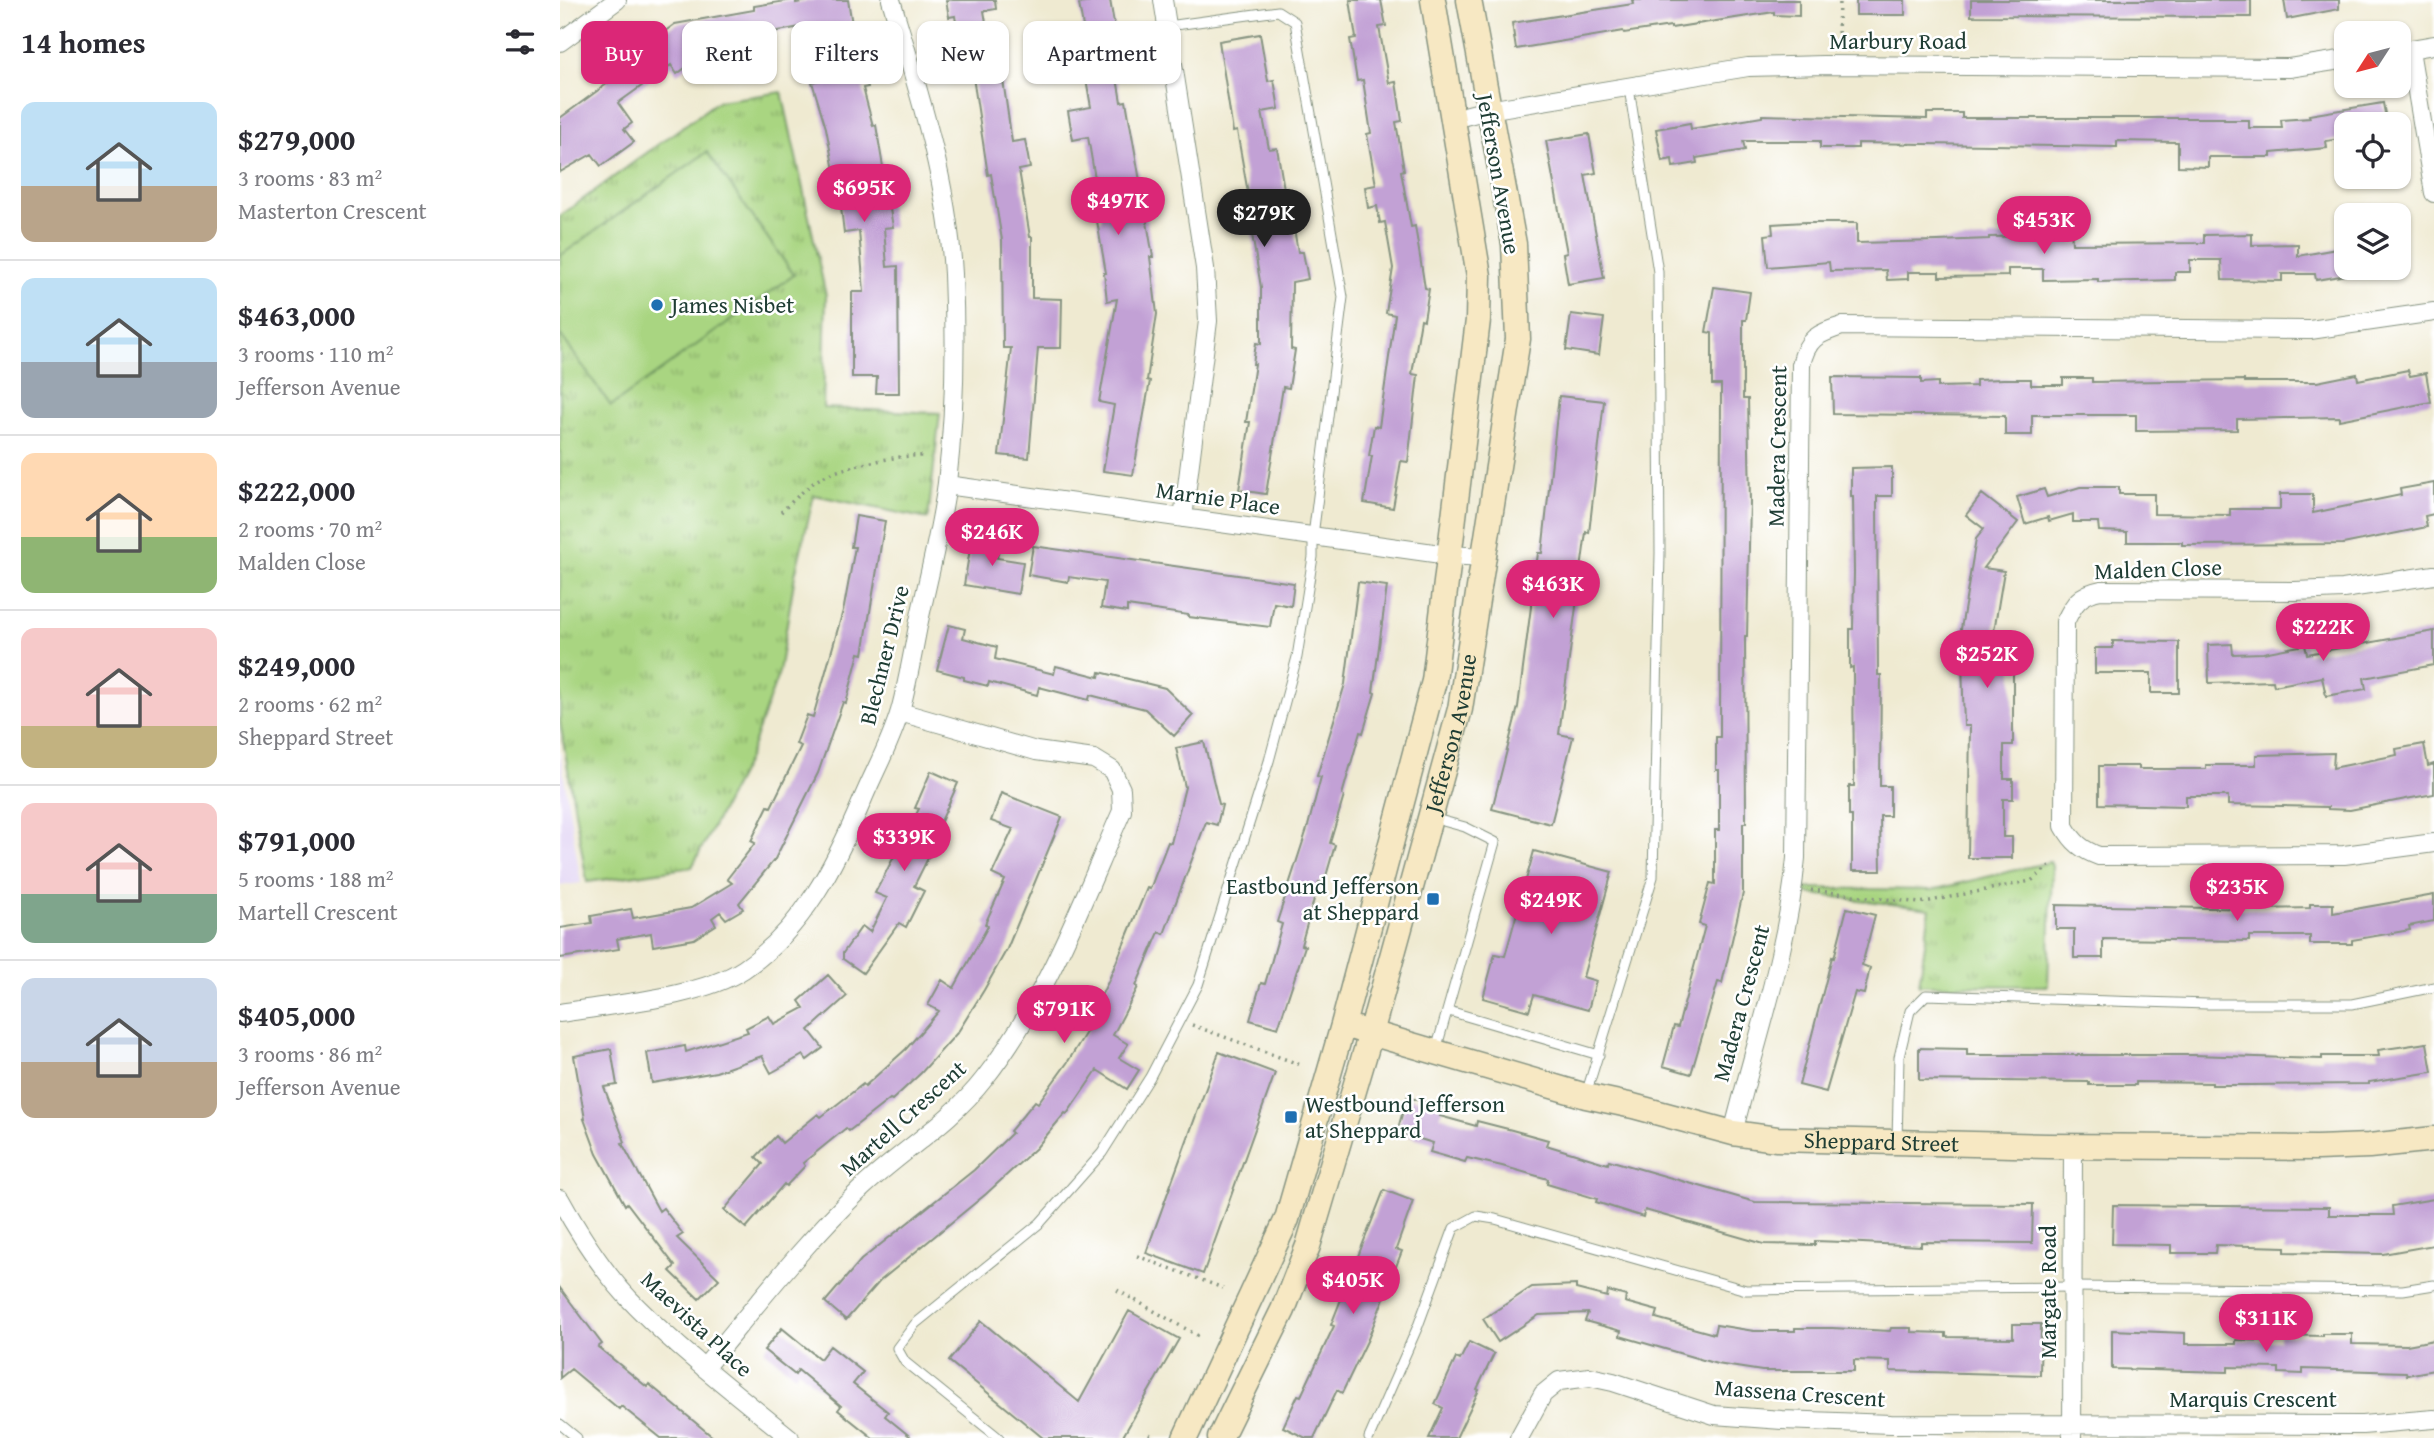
<!DOCTYPE html>
<html lang="en">
<head>
<meta charset="utf-8">
<style>
	body { margin:0; font-family:"Gentium Book Plus",serif; background:#f2f2f3; color:#2b2b33; height:100vh; display:flex; flex-direction:column; font-size:26px; white-space:nowrap }
	* { box-sizing:border-box; margin:0 }
	p { font-size:23px; color:#7c7c81 }
	.icon { flex:none; width:38px; height:38px; fill:none; stroke:currentColor; stroke-width:2; stroke-linecap:round; stroke-linejoin:round }
	.map { position:relative; flex:1; overflow:hidden }
	.details { display:flex; flex-direction:column; background:#fff; width:560px }
	.details>* { flex:none }
	.top-card { position:absolute; left:21px; top:21px; width:665px; height:63px; display:flex; gap:14px }
	.needle { width:46px; rotate:234deg }
	.fabs { position:absolute; left:1774px; top:21px; display:grid; gap:14px }
	.fabs a { display:grid; place-items:center; width:77px; height:77px; border-radius:14px; background:#fff; box-shadow:0 2px 5px #0004; font-size:35px }
	.price { position:absolute; translate:-50% -60px; padding:0 16px; border-radius:24px; background:#db2777; color:#fff; font-size:23px; line-height:46px; filter:drop-shadow(0 2px 4px #0008) }
	.price::after { content:''; position:absolute; left:50%; top:42px; width:21px; height:16px; margin-left:-10px; background:inherit; clip-path:polygon(0 0,100% 0,50% 100%) }
	.price.selected { background:#222; color:#fff }
	ul { padding:0; list-style:none }
	li { display:flex; align-items:center; gap:21px; height:175px; padding:0 21px }
	li+li { border-top:2px solid #e1e1e2 }
	li span { display:grid; place-items:center; flex:none; width:196px; height:140px; border-radius:14px; color:#555 }
	li>.icon { margin-inline-start:auto }
	span .icon { width:84px; height:84px; fill:#fffc; stroke-width:1 }
	li b { font-size:30px }
	h2 { display:flex; justify-content:space-between; align-items:center; height:84px; padding:0 21px; font-size:30px }
	.tag { padding:0 24px; border-radius:14px; background:#fff; box-shadow:0 2px 5px #0004; font-size:24px; line-height:63px }
	.tag.selected { background:#db2777; color:#fff }
	main { display:flex; flex:1; min-height:0 }
	.map>svg:first-child { display:block }
	.built { fill:#e1d4f4 }
	.park { fill:url(#park-tufts); stroke:#64895a; stroke-width:2 }
	.pitch { fill:#a9d581; stroke:#64895a; stroke-width:2 }
	.building { fill:#c2a1d5 }
	.lines { fill:none; stroke-linecap:round; stroke-linejoin:round }
	.lane-casing { stroke:#879482; stroke-width:11 }
	.street-casing { stroke:#879482; stroke-width:20 }
	.secondary-casing { stroke:#879482; stroke-width:27 }
	.path { stroke:#879482; stroke-width:3.5; stroke-dasharray:2 5; stroke-linecap:butt }
	.lane { stroke:#fff; stroke-width:9 }
	.street { stroke:#fff; stroke-width:18 }
	.secondary { stroke:#f7e8c3; stroke-width:24 }
	.poi-dot { fill:#1f6fb2; stroke:#fff; stroke-width:2.5 }
	.labels { text-anchor:middle; stroke-width:5; stroke-linejoin:round; paint-order:stroke }
	.street-label { font-size:23px; fill:#1f3d34; stroke:#fff }
	.poi-label { font-size:23px; fill:#1f3d34; stroke:#fff; text-anchor:start }
</style>
</head>
<body>
<main>
<section class="details">
<h2>14 homes<svg class="icon" aria-label="filters" viewBox="0 0 24 24"><path d="M4 7h16M4 17h16"/><circle cx="9" cy="7" r="2"/><circle cx="15" cy="17" r="2"/></svg></h2>
<ul>
<li><span style="background:linear-gradient(#bfe0f5 60%,#b9a48a 0)"><svg class="icon" aria-label="home" viewBox="0 0 24 24"><path d="M3 11l9-7 9 7M6 9v11h12V9"/></svg></span><div><b>$279,000</b><p>3 rooms · 83 m²</p><p>Masterton Crescent</p></div></li>
<li><span style="background:linear-gradient(#bfe0f5 60%,#9aa5b1 0)"><svg class="icon" aria-label="home" viewBox="0 0 24 24"><path d="M3 11l9-7 9 7M6 9v11h12V9"/></svg></span><div><b>$463,000</b><p>3 rooms · 110 m²</p><p>Jefferson Avenue</p></div></li>
<li><span style="background:linear-gradient(#ffd9b3 60%,#8fb573 0)"><svg class="icon" aria-label="home" viewBox="0 0 24 24"><path d="M3 11l9-7 9 7M6 9v11h12V9"/></svg></span><div><b>$222,000</b><p>2 rooms · 70 m²</p><p>Malden Close</p></div></li>
<li><span style="background:linear-gradient(#f6c9c9 70%,#c2b280 0)"><svg class="icon" aria-label="home" viewBox="0 0 24 24"><path d="M3 11l9-7 9 7M6 9v11h12V9"/></svg></span><div><b>$249,000</b><p>2 rooms · 62 m²</p><p>Sheppard Street</p></div></li>
<li><span style="background:linear-gradient(#f6c9c9 65%,#7fa58c 0)"><svg class="icon" aria-label="home" viewBox="0 0 24 24"><path d="M3 11l9-7 9 7M6 9v11h12V9"/></svg></span><div><b>$791,000</b><p>5 rooms · 188 m²</p><p>Martell Crescent</p></div></li>
<li><span style="background:linear-gradient(#c9d6e8 60%,#b9a48a 0)"><svg class="icon" aria-label="home" viewBox="0 0 24 24"><path d="M3 11l9-7 9 7M6 9v11h12V9"/></svg></span><div><b>$405,000</b><p>3 rooms · 86 m²</p><p>Jefferson Avenue</p></div></li>
</ul>
</section>
<div class="map">
<svg width="1874" height="1438" viewBox="0 0 1874 1438">
	<defs>
		<pattern id="park-tufts" width="24" height="20" patternUnits="userSpaceOnUse" patternTransform="scale(1.75)"><rect width="24" height="20" fill="#a9d581"/><path d="M3 7l-1-3M5 7V3M7 7l1-3M15 17l-1-3M17 17v-4M19 17l1-3" fill="none" stroke="#89ae6a"/></pattern>
	</defs>
	<rect width="100%" height="100%" fill="#fff"/>
	<filter id="ink" filterUnits="userSpaceOnUse"><feTurbulence type="fractalNoise" baseFrequency=".0143" numOctaves="2"/><feDisplacementMap in="SourceGraphic" scale="14" xChannelSelector="R" yChannelSelector="G"/><feConvolveMatrix kernelMatrix="1 2 1 2 8 2 1 2 1" color-interpolation-filters="sRGB"/></filter>
	<filter id="wash" filterUnits="userSpaceOnUse"><feTurbulence type="fractalNoise" baseFrequency=".00686" numOctaves="4" result="noise"/><feDisplacementMap in="SourceGraphic" scale="28" xChannelSelector="R" yChannelSelector="G"/><feGaussianBlur stdDeviation="1.57" result="paint"/><feColorMatrix in="noise" values="0 0 0 0 0 0 0 0 0 0 0 0 0 0 0 0 0 1.4 0 .05"/><feComposite in="paint" operator="in"/></filter>
	<g filter="url(#wash)">
		<rect width="100%" height="100%" fill="#efead1"/>
		<path class="built" d="M0,751l21,132 -21,3z"/>
		<path class="park" d="M222,92l44,204 -3,112 117,5 -12,106 -114,-24 -19,80 -16,97 -32,89 -55,106 -105,15 -27,-160v-506l158,-115z
			M1490,862l2,4 -4,120 -129,-1 11,-76 -127,-16 2,-5 127,2z"/>
		<path class="pitch" d="M147,152l87,123 -183,131 -51,-72v-78z"/>
		<g id="blocks">
			<path class="building" d="M232,0h4v3l17,-3h35l4,24 -39,7 -1,-6 -67,12 1,6 -34,5 -35,26 -6,-9 -53,38 14,20 -8,6 10,13 -33,24 -9,-12 -32,18v-54l48,-35 -3,-4 50,-36 -2,-3 22,-16 79,-14v-4z
				M386,0h49l1,9 -12,2 11,63 7,-1 10,69 13,-2 5,28 -11,2 11,67h2v61l30,1 -1,49h-23l-9,110 -30,-3 12,-107h-8l-1,-108 -11,-66 -3,1 -17,-111 -8,2 -8,-50 -6,1z
				M541,0h9l12,71 -6,1 5,30 5,-1 9,51 18,105h-3l7,57 -10,66 3,1 -17,94 -30,-4 11,-66 -15,-3 18,-103 -10,2 -3,-28h2l-9,-52 5,-1 -14,-83 -15,3 -5,-29 23,-4 -9,-51 6,-1 -9,-51z
				M790,0h31l5,26 -7,1 10,56 7,-1 6,39 -6,1 8,48 -3,1 10,56 4,-1 10,62 4,1 -5,31 -3,-1 -9,55 6,1 -10,87 -7,-1 -8,47 -29,-5 8,-47h-3l5,-30 5,1 16,-112 -9,-2 7,-45 -8,-46 -5,1 -3,-17 -9,2 -3,-21 11,-2 -9,-51 4,-1 -8,-53 -6,1 -7,-42 6,-1z
				M1072,0h167v16l-25,-1v-3l-103,16v-2l-47,7 -1,-2 -107,18 -4,-26 121,-19z
				M1296,0h49v15h-49z
				M1411,0h280v17l-280,-1z
				M1724,0h55v9l-52,10z
				M700,34l8,47 6,-1 5,29 -17,3 7,37 8,-1 7,41 3,-1 11,64h5l5,27 -16,3 -1,67 4,1 -6,38 -6,-1 -17,107 -27,-4 11,-68h-4l9,-58h-2l3,-21 5,1v-57l-13,-76 3,-1 -14,-79 -4,1 -14,-91z
				M302,64l6,23 -5,1 10,38 3,-1 17,102 -9,1 3,39 11,-1 1,127h-23l1,-16h-25v-85h12l-5,-61 -15,2 -6,-52h-2l-10,-53 -14,-46 20,-5 -1,-4z
				M1823,103l4,21h-40v14l-21,3 1,7 -56,5v4h-63v10l-30,-1v-24l-61,-1v6l-259,-4v5h-38v-7h-77l2,9 -49,8 1,5 -24,4 -1,-8 -10,2 -6,-32 34,-6 1,6 71,-12v-2l165,4v-6h35v5h262v2h25v8h33l-1,-8 29,-2 -1,-3z
				M1029,134l7,39 -11,2 19,103 -36,6 -5,-30 4,-1 -21,-112z
				M1245,222v1h52v20l81,-2 51,-2v-2l54,-1v-8h28l1,16 132,-1v-8l48,-1v11l46,-1v12l49,-9v28l-31,5 -1,-6h-33v7l-60,-1 -1,-20h-31v12h-15v8l-77,2v-3l-55,1v-11h-35v7l-69,1v-5h-31v7l-21,1 -1,-10 -56,1 -1,-9 -61,5 -3,-32 8,-1 -1,-10z
				M1154,287l36,5 -4,28h-3v79h5l2,103 -3,134h-2l1,187h-3v70l-21,90 -4,-1 -27,92 -28,-8 11,-40 4,1 27,-101 -6,-2 11,-41 5,1v-54h4v-60h-3v-33h4l1,-352h-9v-52l-6,-1z
				M1011,314l33,4 -5,37 -33,-5z
				M1848,370l2,6 16,-3 5,29 -92,18v-3l-102,2v11l-101,1v-16h-104v20h-27v-19l-172,-2 -1,-37 89,1v5l17,-1v5l38,-1v-6l28,-1h27v6h32v-7h29v4l152,-2v2h73l40,-8 1,6z
				M999,396l45,5 -15,132 -3,-1 -27,202 14,3 -22,87 -59,-15 26,-102 20,-154h4z
				M1332,467v29h-15l1,179h3l-1,111h10v30h-10l1,55h-29v-55h-3v-30h5l-1,-119 -3,1v-39h3l1,-57 -1,-76h-2v-28z
				M1874,483v31l-9,2 2,11 -84,17 -161,1v-3h-55v-10l-28,-1 -1,-9h-25v-8l-24,7 -1,-4 -23,7 -8,-27 27,-8 3,8 33,-10h39v7h35v20l76,1v-6h50v-15h33v19l88,-18 -1,-6z
				M1422,494l36,28 -34,46 20,3 -12,72v21h21v81h-9v34h9v20h-10v38h9v21h-44l2,-132h-6l-3,-97 15,-90 8,-10 -18,-14z
				M296,516l29,5 -22,133 -4,-1 -13,50 -3,-1 -25,71 -43,86 -36,44 4,6 -17,10 -6,-7 -8,6 4,7 -22,14 -41,7 -2,-13 -34,6 2,10 -59,9v-30l32,-5 -1,-7 40,-7 2,9 58,-10 41,-25 -5,-4 28,-36 -4,-2 17,-35 3,1 30,-61 -5,-2 11,-29 6,2 31,-110 11,-60h-4z
				M412,537l28,5 -3,16 26,4 -5,32 -54,-9z
				M473,546l261,37 -3,23 -17,-3 -4,24 -81,-10v-2l-62,-9v6l-26,-4 4,-26 -36,-5 -1,5 -40,-7z
				M798,582l29,4 -14,106 2,1 -12,40 -3,-1 -18,63 2,1 -14,47 5,2 -11,38 -5,-1 -18,63 4,1 -27,82 -28,-8 11,-37 4,1 17,-60 -5,-2 31,-96 13,-49 -4,-1 28,-92z
				M389,625l16,4 -2,9 34,9 -2,12 59,15 2,-8 43,11 1,-5 65,16 28,27 -19,21 -29,-27 -55,-14 -1,5 -50,-13 -2,8 -48,-13 -1,4 -24,-6v-3l-27,-7z
				M1874,631v34l-70,13 2,11 -40,7 -4,-19 -48,9 -1,-5 -64,2 -1,-38 24,-1 1,10 30,-1 42,-8 2,9z
				M1553,641l66,1v51h-28v-20h-56v-25h18z
				M644,742l15,62 3,1 -5,20 -11,-3 -42,112 -5,-2 -23,54 2,1 -25,48 15,9 -9,14 20,12 -12,19 -30,-19 -30,44 -2,-1 -29,35 -50,46 -106,87 -34,39 -21,-18 36,-42 113,-90 38,-37 -2,-2 25,-30 3,2 29,-40 31,-50 -5,-2 15,-29 39,-94 3,1 18,-47 3,1 14,-56 -9,-39z
				M1864,744l4,22 6,-2v30l-28,5 -56,11 -22,-1v-2l-100,-2v-9h-42v10l-87,-2v-38h40v3h67v-4h50v-10l78,-2 -1,15 64,-13 -1,-6z
				M371,771l27,12 -23,52 4,1 -25,50 10,5 -18,36 -7,-4 -36,50 -20,-14v-6l19,-27 8,6 17,-34 -12,-5 44,-84 -4,-1z
				M441,793l61,24 -55,132 -23,41 -26,42 -37,41 -29,27 -2,-1 -41,32 -3,-3 -43,35 2,3 -19,20 -2,-2 -38,44 -22,-18 39,-46 -7,-7 20,-21 6,7 36,-29 3,3 42,-33 2,2 41,-37 33,-38 -11,-6 14,-25 12,8 34,-62 -3,-2 20,-44 -13,-6 21,-45 -22,-8z
				M974,851l78,21 -29,105 13,4 -8,29 -54,-15 -5,16 -46,-13 12,-44 10,2z
				M1874,895v26l-25,5 1,4 -58,10v4h-42v-8h-61v5l-146,-2v19h-29v-29h-18v-24l204,4 50,-1v-4h23v9z
				M1287,908l28,7 -13,50 8,3 -6,26 -9,-2 -29,100 -27,-7 33,-128 2,1z
				M268,975l19,21 -38,34 14,18 -16,12 -4,-5 -32,18 -9,-17 -46,16 -64,11 -5,-30 38,-7 1,6 62,-20 -2,-4 23,-12 5,8 30,-16 -5,-7z
				M1867,1043l5,29 -63,10v2l-119,1h-38v-2l-76,-1v3h-47v-3l-170,-2v-32l48,1v6h226l129,4v-3h57l-1,-6z
				M51,1049l6,36 -13,2 21,55 -3,1 37,68 4,-3 20,26 -6,4 42,41 -20,20 -29,-28 5,-5 -48,-63 -2,2 -28,-51 -13,-35h1l-11,-63z
				M659,1052l56,21 -72,201 -57,-21z
				M847,1097l36,10 -3,9 36,10 1,-5 35,9 36,10 -2,5 62,19 1,-4 146,42 278,2 -1,39 -111,-1v4l-78,-4 -28,-1v4l-51,-1 -119,-34 -2,7 -47,-15 1,-3 -50,-15 1,-5 -46,-13 -35,-8 -2,4 -35,-10 3,-9 -36,-11z
				M824,1190l29,11 -17,48 6,2 -34,88 -26,54 -5,-3 -23,48h-8l-23,-11 15,-32 3,1 33,-70 -3,-1z
				M1874,1199v46l-51,9 -98,-2v-5l-69,-2 -1,8h-44v-8l-59,-1 1,-39 216,2v8h64l-1,-9z
				M1016,1285v4l31,8 1,-6 18,5 -1,6 33,9 -2,7 58,16 2,-9 38,6h41v-3h37l58,3 1,-3h20v4l35,1v4l67,1v-14h28l-1,51 -150,-4v-10l-36,-1v11h-92l-45,-7 -97,-28 1,-5 -36,-10 3,-8 -49,2 -41,27 -15,-23 49,-32z
				M0,1288l42,56 -4,3 49,40 2,-3 65,54h-53l-40,-32 -2,3 -48,-40 -11,9z
				M569,1311l50,28 -57,99h-79l-94,-77 32,-40 98,81z
				M222,1328l38,31 10,-13 33,26 -10,12 35,28 -3,4 27,22h-39l-35,-28 3,-4 -43,-36 -3,5 -31,-25z
				M1552,1330l73,3v11h51v-4l43,1v-6l44,1v-2h29v10l55,1 27,-5v30l-27,5 -1,-3 -103,-3v5l-24,-1v-5l-51,-1v5l-116,-3z
				M909,1342l25,12 -17,35 2,1 -23,48h-27l14,-30 -8,-4 21,-46 4,2z"/>
		</g>
	</g>
	<g filter="url(#ink)">
		<use href="#blocks" fill-opacity="0" stroke="#879482" stroke-width="2"/>
		<g class="lines">
			<defs>
				<path id="lane" d="M872,818l33,9 30,15 -59,208
					M889,1011l150,44
					M1026,1094l67,-217 7,-324 -2,-281 -29,-184
					M1337,1141l2,-84 11,-46 16,-16 281,9h145l82,-17
					M0,1424l17,14
					M439,1438l-94,-76 -8,-14 18,-24 125,-101 62,-70 48,-76 48,-92 71,-224 28,-104 16,-100v-21l30,-239 -48,-275 -17,-11 -110,15
					M809,1438l49,-112 36,-98 22,-12 19,3 251,71 326,-3 331,3 31,-5"/>
				<path id="street" d="M603,0l42,268 3,53 -25,197
					M0,42l57,-42
					M1850,50l24,143
					M1839,51l35,-6
					M893,119l35,-9 260,-43 75,-2 466,3 58,-9
					M387,485l501,70 36,2
					M1874,575l-91,14 -48,2 -194,-1c-21,4 -27,13 -36,32l-1,204c9,16 18,24 35,30l245,-1 90,-12
					M0,1013c53,-9 140,-15 184,-44 59,-40 91,-104 118,-168 12,-29 29,-59 38,-90 8,-29 13,-60 19,-90 10,-46 22,-92 28,-138 8,-69 9,-140 6,-209 -5,-93 -35,-185 -62,-274
					M1173,1133c22,-91 55,-182 63,-275l5,-493c6,-27 16,-31 41,-39l468,4 124,-18
					M0,1199c21,38 47,79 78,109 47,47 101,88 152,130
					M144,1368c51,-61 100,-125 158,-180 39,-37 88,-65 122,-109 63,-80 97,-176 138,-268l-1,-22 -9,-19 -18,-11 -58,-8 -136,-39
					M959,1438l24,-44 16,-13 31,-4 23,5 101,33 68,5 109,4 471,1 72,-6
					M1512,1438l1,-292"/>
				<g id="secondary">
					<path id="s1" d="M797,1029l229,67 47,10 100,27 44,6 271,7 269,2 52,-2 65,-7"/>
					<path d="M625,1438l102,-219 56,-194 91,-344 44,-361 1,-44 -46,-276"/>
					<path id="s2" d="M660,1438l63,-128 25,-64 63,-213 89,-324 58,-370 -4,-95 -45,-244"/>
				</g>
			</defs>
			<use href="#lane" class="lane-casing"/>
			<use href="#street" class="street-casing"/>
			<use href="#secondary" class="secondary-casing"/>
			<path class="path" d="M1274,46l4,-8 1,-38
				M221,512c12,-11 24,-24 38,-33 17,-11 82,-25 103,-23
				M1251,890l109,13 111,-22 21,-17
				M632,1025l109,40
				M577,1256l86,32
				M557,1290l85,48
				M589,1434l7,4"/>
			<use href="#lane" class="lane"/>
			<use href="#street" class="street"/>
			<use href="#secondary" class="secondary"/>
		</g>
	</g>
	<g class="poi-dot">
		<circle cx="97" cy="305" r="7"/>
		<rect x="866" y="892" width="14" height="14" rx="3.5"/>
		<rect x="724" y="1110" width="14" height="14" rx="3.5"/>
	</g>
	<g class="labels">
		<g class="street-label">
			<text x="1338" y="49">Marbury Road</text>
			<text transform="translate(939 174) rotate(80)" y="8">Jefferson Avenue</text>
			<text transform="translate(1217 446) rotate(-89)" y="8">Madera Crescent</text>
			<text transform="translate(658 498) rotate(8)" y="8">Marnie Place</text>
			<text transform="translate(1598 569) rotate(-2)" y="8">Malden Close</text>
			<text transform="translate(324 655) rotate(-76)" y="8">Blechner Drive</text>
			<text dy="8" stroke="none"><textPath href="#s2" startOffset="744">Jefferson Avenue</textPath></text>
			<text transform="translate(1181 1003) rotate(-75)" y="8">Madera Crescent</text>
			<text transform="translate(343 1118) rotate(-42)" y="8">Martell Crescent</text>
			<text dy="8" stroke="none"><textPath href="#s1" startOffset="539">Sheppard Street</textPath></text>
			<text transform="translate(1488 1292) rotate(-90)" y="8">Margate Road</text>
			<text transform="translate(137 1324) rotate(43)" y="8">Maevista Place</text>
			<text transform="translate(1240 1393) rotate(4)" y="8">Massena Crescent</text>
			<text x="1693" y="1407">Marquis Crescent</text>
		</g>
		<g class="poi-label">
			<text x="111" y="313">James Nisbet</text>
			<text x="859" y="894" text-anchor="end">Eastbound Jefferson<tspan x="859" dy="26">at Sheppard</tspan></text>
			<text x="745" y="1112">Westbound Jefferson<tspan x="745" dy="26">at Sheppard</tspan></text>
		</g>
	</g>
</svg>
<div class="fabs">
<a><svg class="needle" viewBox="-14 -14 28 28"><path d="M0-13l5 13h-10z" fill="#e53935"/><path d="M0 13l5-13h-10z" fill="#7c7c81"/></svg></a>
<a><svg class="icon" aria-label="locate" viewBox="0 0 24 24"><circle cx="12" cy="12" r="6"/><path d="M12 2v4M12 18v4M2 12h4M18 12h4"/></svg></a>
<a><svg class="icon" aria-label="layers" viewBox="0 0 24 24"><path d="M12 4l9 5-9 5-9-5zM3 14l9 5 9-5"/></svg></a>
</div>
<b class="price" style="left:304px;top:224px">$695K</b>
<b class="price" style="left:558px;top:237px">$497K</b>
<b class="price selected" style="left:704px;top:249px">$279K</b>
<b class="price" style="left:1484px;top:256px">$453K</b>
<b class="price" style="left:432px;top:568px">$246K</b>
<b class="price" style="left:993px;top:620px">$463K</b>
<b class="price" style="left:1763px;top:663px">$222K</b>
<b class="price" style="left:1427px;top:690px">$252K</b>
<b class="price" style="left:344px;top:873px">$339K</b>
<b class="price" style="left:1677px;top:923px">$235K</b>
<b class="price" style="left:991px;top:936px">$249K</b>
<b class="price" style="left:504px;top:1045px">$791K</b>
<b class="price" style="left:793px;top:1316px">$405K</b>
<b class="price" style="left:1706px;top:1354px">$311K</b>
<div class="top-card">
<a class="tag selected">Buy</a>
<a class="tag">Rent</a>
<a class="tag">Filters</a>
<a class="tag">New</a>
<a class="tag">Apartment</a>
</div>
</div>
</main>
</body>
</html>
